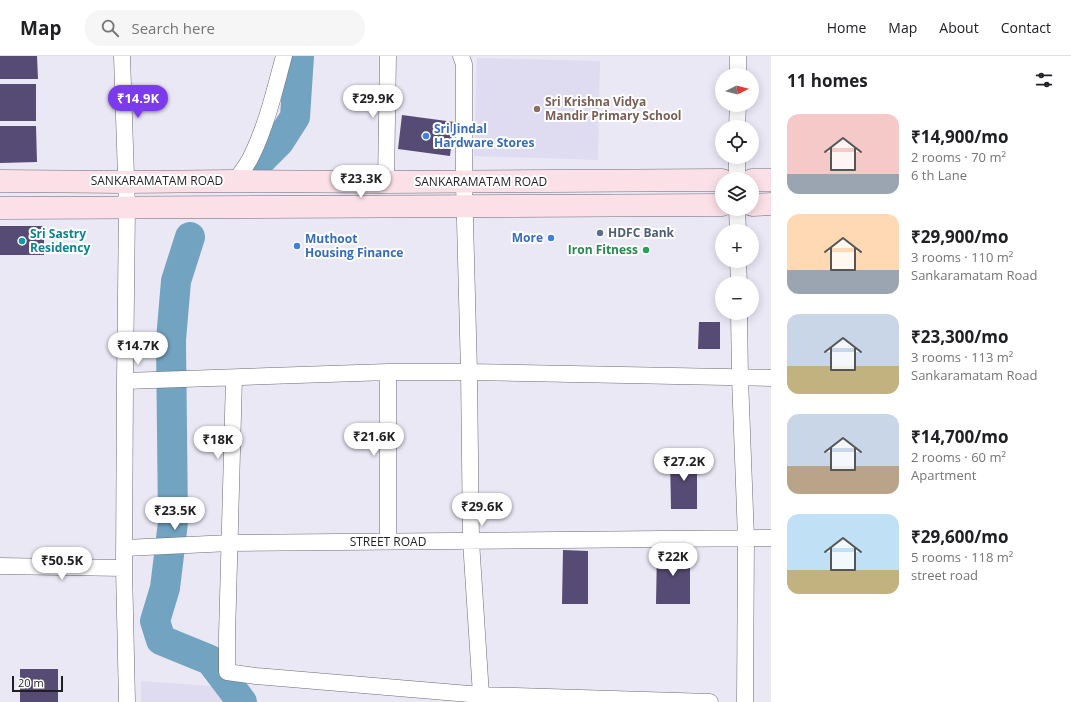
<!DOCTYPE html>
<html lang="en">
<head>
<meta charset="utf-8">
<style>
	body { margin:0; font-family:"Open Sans",sans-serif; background:#f6f6f6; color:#202124; height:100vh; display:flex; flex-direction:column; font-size:15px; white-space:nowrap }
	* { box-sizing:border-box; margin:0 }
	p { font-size:13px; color:#757577 }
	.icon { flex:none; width:22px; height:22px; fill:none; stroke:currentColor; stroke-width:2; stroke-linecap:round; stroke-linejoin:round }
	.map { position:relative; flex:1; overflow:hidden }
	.sheet { display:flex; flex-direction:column; background:#fff; width:300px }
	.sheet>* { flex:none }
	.needle { width:26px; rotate:84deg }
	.controls { position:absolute; left:715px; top:12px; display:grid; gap:8px }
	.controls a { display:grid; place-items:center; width:44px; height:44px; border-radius:50%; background:#fff; box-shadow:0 2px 10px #0003; font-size:20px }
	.scale { position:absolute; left:12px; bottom:10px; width:51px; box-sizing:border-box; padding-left:4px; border:2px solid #201f24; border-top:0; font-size:11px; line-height:14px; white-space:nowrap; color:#201f24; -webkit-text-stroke:3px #fff; paint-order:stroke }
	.price { position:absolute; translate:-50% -34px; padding:0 9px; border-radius:14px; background:#fff; color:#222; font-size:13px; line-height:26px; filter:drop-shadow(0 1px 2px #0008) }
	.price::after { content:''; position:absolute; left:50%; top:24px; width:12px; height:9px; margin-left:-6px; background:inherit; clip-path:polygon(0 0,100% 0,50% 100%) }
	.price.active { background:#7c3aed; color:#fff }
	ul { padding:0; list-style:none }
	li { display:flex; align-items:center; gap:12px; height:100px; padding:0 16px }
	li span { display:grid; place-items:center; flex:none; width:112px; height:80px; border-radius:12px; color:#555 }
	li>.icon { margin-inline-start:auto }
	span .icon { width:48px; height:48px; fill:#fffc; stroke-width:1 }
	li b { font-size:17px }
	h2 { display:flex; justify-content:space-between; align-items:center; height:48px; padding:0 16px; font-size:17px }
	header { display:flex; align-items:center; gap:24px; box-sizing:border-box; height:56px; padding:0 20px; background:#fff; border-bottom:1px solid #e0e0e0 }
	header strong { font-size:19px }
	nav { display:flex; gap:22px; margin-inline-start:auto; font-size:14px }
	.search { width:280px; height:36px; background:#f6f6f6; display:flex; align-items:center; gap:10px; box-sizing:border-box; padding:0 14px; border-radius:16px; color:#757577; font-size:15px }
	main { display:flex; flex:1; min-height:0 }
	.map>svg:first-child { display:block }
	.built { fill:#dfdcf1 }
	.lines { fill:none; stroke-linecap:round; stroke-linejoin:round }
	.river { stroke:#72a3c1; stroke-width:30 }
	.building { fill:#564b74 }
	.street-casing { stroke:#6c6a76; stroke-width:17 }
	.secondary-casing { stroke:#6c6a76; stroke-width:23 }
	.street { stroke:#fff; stroke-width:16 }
	.secondary { stroke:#fce0e7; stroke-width:22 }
	.education-dot { fill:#8d6e63; stroke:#fff; stroke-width:1.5 }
	.shop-dot { fill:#3f7fe0; stroke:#fff; stroke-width:1.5 }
	.service-dot { fill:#5c6f8a; stroke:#fff; stroke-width:1.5 }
	.culture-dot { fill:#0f9aa8; stroke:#fff; stroke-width:1.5 }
	.leisure-dot { fill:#2e9e5b; stroke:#fff; stroke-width:1.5 }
	.labels { text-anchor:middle; stroke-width:4; stroke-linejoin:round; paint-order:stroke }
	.education-label { font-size:12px; font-weight:bold; fill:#785e54; stroke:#fff; text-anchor:start }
	.shop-label { font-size:12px; font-weight:bold; fill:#366cbe; stroke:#fff; text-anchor:start }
	.street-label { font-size:12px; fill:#201f24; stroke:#fff }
	.service-label { font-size:12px; font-weight:bold; fill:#4e5e75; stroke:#fff; text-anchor:start }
	.culture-label { font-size:12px; font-weight:bold; fill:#0d838f; stroke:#fff; text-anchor:start }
	.leisure-label { font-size:12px; font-weight:bold; fill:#27864d; stroke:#fff; text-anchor:end }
</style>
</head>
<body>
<header>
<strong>Map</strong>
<div class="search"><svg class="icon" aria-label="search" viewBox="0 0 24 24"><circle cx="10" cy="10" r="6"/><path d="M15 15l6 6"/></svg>Search here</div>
<nav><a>Home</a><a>Map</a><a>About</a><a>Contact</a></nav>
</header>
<main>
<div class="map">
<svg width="771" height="646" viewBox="0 0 771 646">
	<rect width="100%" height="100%" fill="#eae8f5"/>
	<path class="built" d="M477,2l123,3 -2,99 -124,-4z
		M141,625l85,6 7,15h-92z"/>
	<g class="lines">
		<path class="river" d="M259,106l20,-20 16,-25 4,-61
			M190,181l-14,44 -5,59 2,182 -8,66 -10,33 6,19 49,20 32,42"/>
	</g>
	<path class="building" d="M0,0h37l1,23h-38z
		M0,28h36v37h-36z
		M402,59l52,7 -4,34 -52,-7z
		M0,70h36l1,36 -37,1z
		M0,170h44v29h-44z
		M699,266h21v27h-22z
		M697,399v54h-26l-1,-53z
		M563,494l25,1v53h-26z
		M657,494h33v54h-34z
		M20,613h38v33h-38z"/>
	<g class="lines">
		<defs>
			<path id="street" d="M122,0l5,151 -2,174 -1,187 3,134
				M461,0l3,8v118l5,190 2,169 10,154 7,7
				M738,19v-19
				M737,71l1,-22
				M737,123v-22
				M235,125c6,-8 13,-17 17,-26 15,-31 23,-66 32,-99
				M386,126l2,-126
				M737,153l1,22
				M738,205l1,22
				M739,257l1,65 6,160 -1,164
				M234,322l-7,258v36l29,4 225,19 229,7
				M125,325l263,-9h81l302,6
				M388,485v-169
				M125,492l105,-5 541,-5
				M0,510l124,2"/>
			<path id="secondary" d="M752,124h19
				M0,125l127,1 108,-1 151,1 336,-2
				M752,149l19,-1
				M0,152l722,-3"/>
		</defs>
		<use href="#street" class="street-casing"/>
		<use href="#secondary" class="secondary-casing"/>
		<use href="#street" class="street"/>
		<use href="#secondary" class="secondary"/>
	</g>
	<circle class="education-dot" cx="537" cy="53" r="4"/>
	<g class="shop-dot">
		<circle cx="426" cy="80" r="4"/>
		<circle cx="551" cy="182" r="4"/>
		<circle cx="297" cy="190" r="4"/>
	</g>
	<circle class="service-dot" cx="600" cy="177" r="4"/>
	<circle class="culture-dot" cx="22" cy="185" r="4"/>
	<circle class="leisure-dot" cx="646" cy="194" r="4"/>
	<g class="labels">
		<g class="education-label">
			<text x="545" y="50">Sri Krishna Vidya<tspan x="545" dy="14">Mandir Primary School</tspan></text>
		</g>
		<g class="shop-label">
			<text x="434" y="77">Sri Jindal<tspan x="434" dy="14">Hardware Stores</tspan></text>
			<text x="543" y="186" text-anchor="end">More</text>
			<text x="305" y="187">Muthoot<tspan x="305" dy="14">Housing Finance</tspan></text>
		</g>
		<g class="street-label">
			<text x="157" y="129">SANKARAMATAM ROAD</text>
			<text x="481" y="130">SANKARAMATAM ROAD</text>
			<text x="388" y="490">STREET ROAD</text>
		</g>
		<g class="service-label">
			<text x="608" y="181">HDFC Bank</text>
		</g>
		<g class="culture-label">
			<text x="30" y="182">Sri Sastry<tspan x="30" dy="14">Residency</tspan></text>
		</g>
		<g class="leisure-label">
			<text x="638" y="198">Iron Fitness</text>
		</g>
	</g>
</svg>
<div class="controls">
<a><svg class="needle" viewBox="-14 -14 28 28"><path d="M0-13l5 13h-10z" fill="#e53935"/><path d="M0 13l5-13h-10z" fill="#757577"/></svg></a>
<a><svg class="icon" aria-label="locate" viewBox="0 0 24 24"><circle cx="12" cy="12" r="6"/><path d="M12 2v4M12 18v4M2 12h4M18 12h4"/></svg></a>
<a><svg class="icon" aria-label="layers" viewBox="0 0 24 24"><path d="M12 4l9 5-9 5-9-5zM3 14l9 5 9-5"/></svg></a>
<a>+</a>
<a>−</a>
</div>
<div class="scale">20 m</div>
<b class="price active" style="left:138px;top:63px">₹14.9K</b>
<b class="price" style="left:373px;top:63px">₹29.9K</b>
<b class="price" style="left:361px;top:143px">₹23.3K</b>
<b class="price" style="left:138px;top:310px">₹14.7K</b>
<b class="price" style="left:374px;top:401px">₹21.6K</b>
<b class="price" style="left:218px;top:404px">₹18K</b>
<b class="price" style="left:684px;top:426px">₹27.2K</b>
<b class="price" style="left:482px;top:471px">₹29.6K</b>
<b class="price" style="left:175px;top:475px">₹23.5K</b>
<b class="price" style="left:673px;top:521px">₹22K</b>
<b class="price" style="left:62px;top:525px">₹50.5K</b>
</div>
<section class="sheet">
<h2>11 homes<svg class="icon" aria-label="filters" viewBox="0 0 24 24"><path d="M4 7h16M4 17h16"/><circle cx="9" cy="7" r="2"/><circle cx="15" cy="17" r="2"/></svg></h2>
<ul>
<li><span style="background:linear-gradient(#f6c9c9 75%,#9aa5b1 0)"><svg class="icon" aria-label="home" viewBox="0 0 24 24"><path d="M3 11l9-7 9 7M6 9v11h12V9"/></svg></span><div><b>₹14,900/mo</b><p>2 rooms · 70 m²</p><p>6 th Lane</p></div></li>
<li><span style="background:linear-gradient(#ffd9b3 70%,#9aa5b1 0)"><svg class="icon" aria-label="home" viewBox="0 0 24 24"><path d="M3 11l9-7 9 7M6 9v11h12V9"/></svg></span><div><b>₹29,900/mo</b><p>3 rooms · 110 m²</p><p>Sankaramatam Road</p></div></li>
<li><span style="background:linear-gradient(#c9d6e8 65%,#c2b280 0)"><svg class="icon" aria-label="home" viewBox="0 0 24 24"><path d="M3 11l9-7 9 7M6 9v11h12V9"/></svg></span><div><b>₹23,300/mo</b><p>3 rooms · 113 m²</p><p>Sankaramatam Road</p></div></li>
<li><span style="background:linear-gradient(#c9d6e8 65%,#b9a48a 0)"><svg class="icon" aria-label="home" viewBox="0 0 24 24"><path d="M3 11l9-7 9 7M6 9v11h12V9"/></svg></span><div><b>₹14,700/mo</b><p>2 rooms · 60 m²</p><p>Apartment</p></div></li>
<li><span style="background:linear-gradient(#bfe0f5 70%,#c2b280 0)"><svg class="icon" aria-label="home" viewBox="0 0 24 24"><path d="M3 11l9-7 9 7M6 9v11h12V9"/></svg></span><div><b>₹29,600/mo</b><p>5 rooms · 118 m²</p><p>street road</p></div></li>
</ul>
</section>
</main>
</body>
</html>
